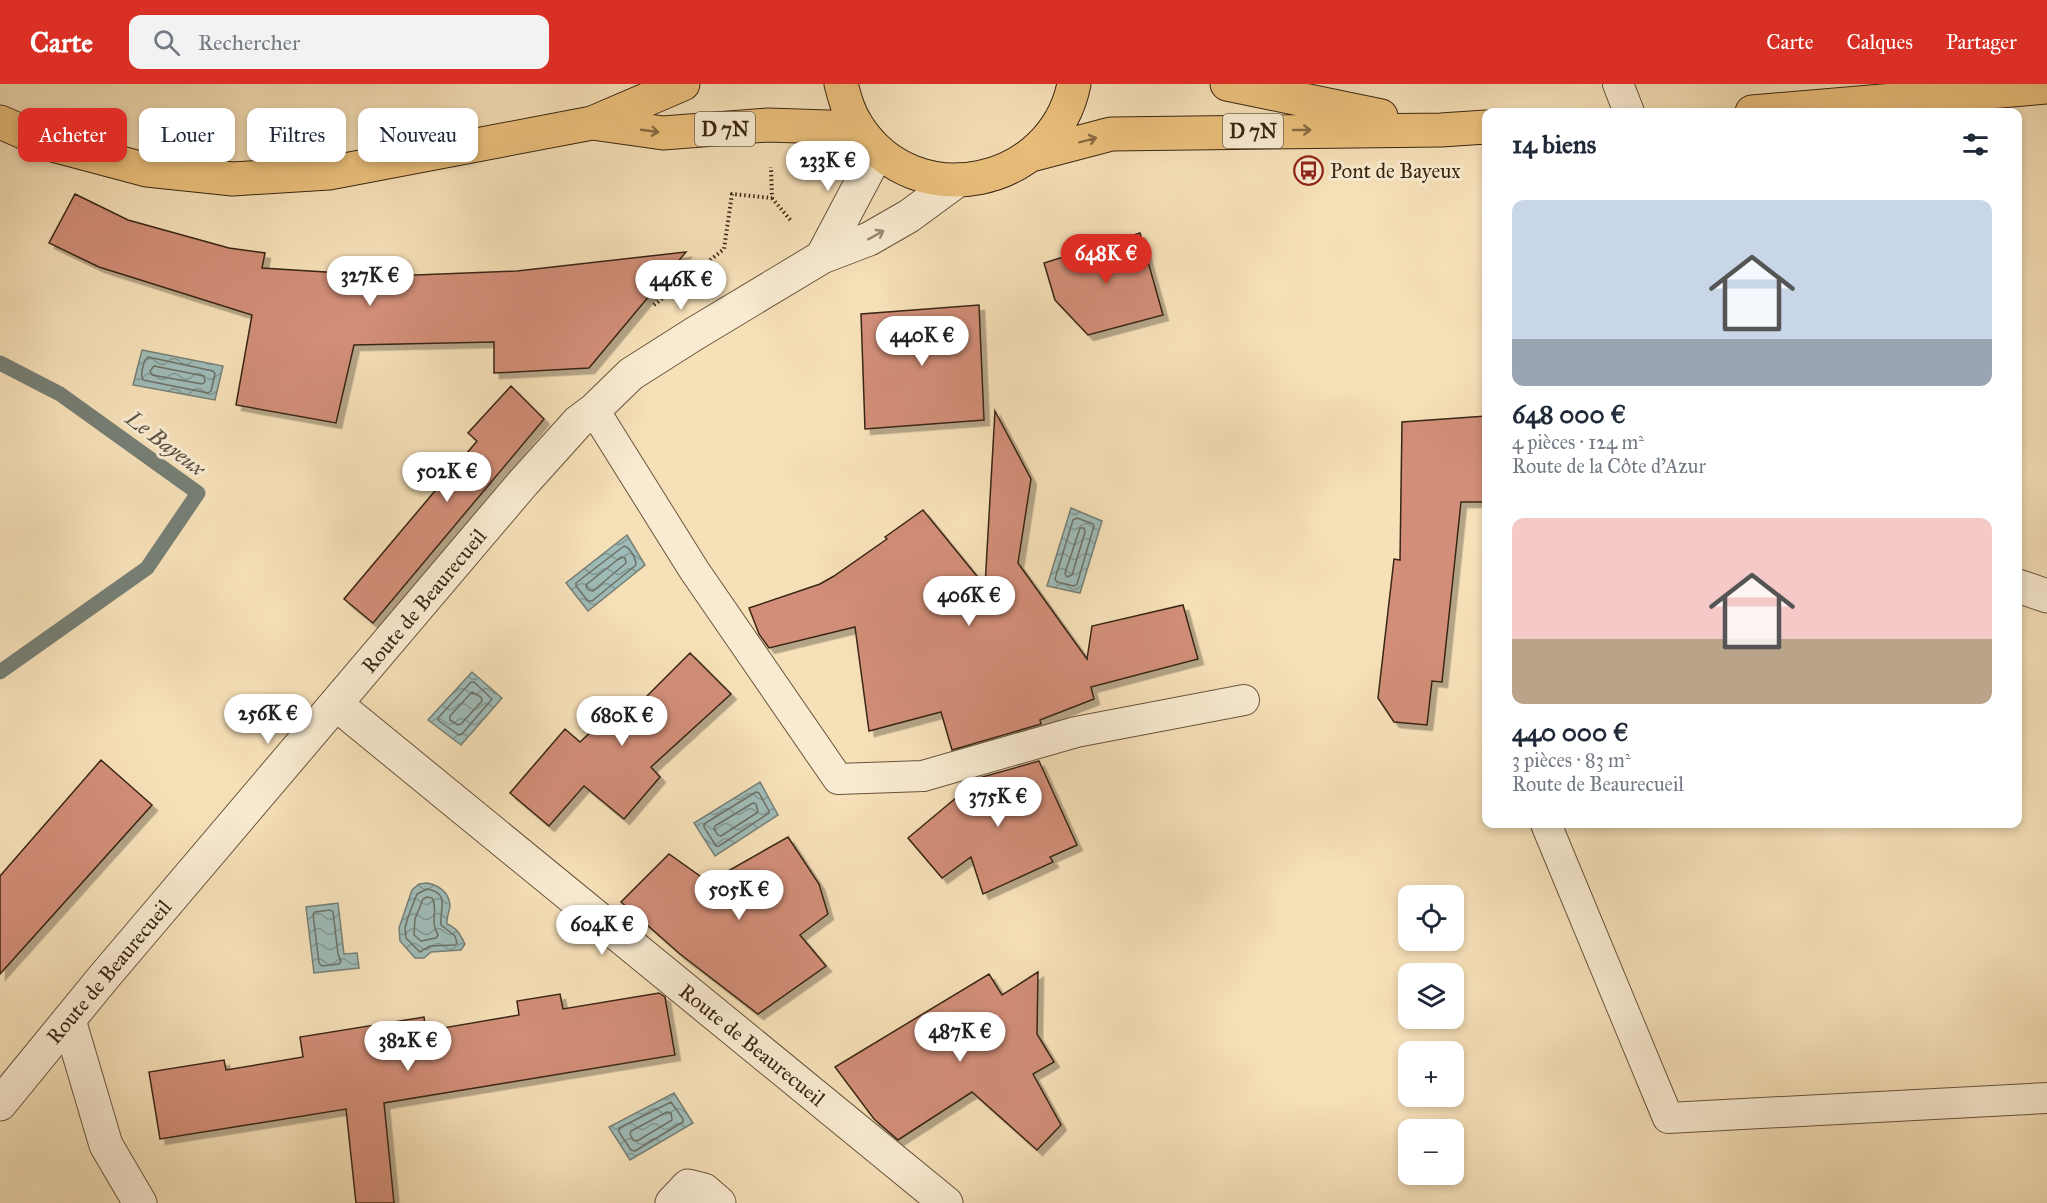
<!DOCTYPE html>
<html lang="fr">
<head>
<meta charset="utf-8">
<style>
	body { margin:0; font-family:"IM FELL Great Primer",serif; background:#f2f2f3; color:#1f2937; height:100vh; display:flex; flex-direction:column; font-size:22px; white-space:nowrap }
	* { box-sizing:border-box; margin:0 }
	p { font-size:20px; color:#747a83 }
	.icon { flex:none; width:33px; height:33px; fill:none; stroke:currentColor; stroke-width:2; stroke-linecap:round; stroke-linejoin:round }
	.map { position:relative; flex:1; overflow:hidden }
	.panel { position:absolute; left:1482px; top:24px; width:540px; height:720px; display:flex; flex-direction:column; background:#fff; border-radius:12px; box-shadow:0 3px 9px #0003 }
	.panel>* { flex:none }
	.hud { position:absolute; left:18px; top:24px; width:570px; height:54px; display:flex; gap:12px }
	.fabs { position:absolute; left:1398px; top:801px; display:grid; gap:12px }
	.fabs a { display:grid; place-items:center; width:66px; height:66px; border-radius:12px; background:#fff; box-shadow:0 3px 9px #0003; font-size:30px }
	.price { position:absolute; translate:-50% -51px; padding:0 14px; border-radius:21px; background:#fff; color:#222; font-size:20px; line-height:39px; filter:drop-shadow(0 2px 3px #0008) }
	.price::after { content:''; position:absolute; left:50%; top:36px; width:18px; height:14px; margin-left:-9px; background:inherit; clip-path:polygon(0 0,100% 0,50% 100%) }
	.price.current { background:#d93025; color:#fff }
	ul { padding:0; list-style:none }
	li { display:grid; align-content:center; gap:12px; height:318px; padding:0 30px }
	li span { display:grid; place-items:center; height:186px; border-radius:12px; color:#555 }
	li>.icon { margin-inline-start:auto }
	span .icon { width:108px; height:108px; fill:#fffc; stroke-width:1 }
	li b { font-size:26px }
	h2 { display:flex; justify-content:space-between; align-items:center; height:72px; padding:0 30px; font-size:26px }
	.tag { padding:0 21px; border-radius:12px; background:#fff; box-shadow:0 3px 9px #0003; font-size:21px; line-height:54px }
	.tag.current { background:#d93025; color:#fff }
	header { display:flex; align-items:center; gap:36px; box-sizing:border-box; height:84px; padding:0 30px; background:#d93025; color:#fff }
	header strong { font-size:28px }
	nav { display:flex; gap:33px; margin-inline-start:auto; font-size:21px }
	.search { width:420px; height:54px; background:#f2f2f3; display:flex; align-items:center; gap:15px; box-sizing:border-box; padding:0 21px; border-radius:12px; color:#747a83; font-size:22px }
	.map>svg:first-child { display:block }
	.water { fill:url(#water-waves); stroke:#767f75; stroke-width:1.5 }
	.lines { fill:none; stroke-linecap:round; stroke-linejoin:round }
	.shore { stroke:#6c7065; stroke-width:1.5 }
	.stream { stroke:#767f75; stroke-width:15 }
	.building { fill:#d28e78; stroke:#392613; stroke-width:1.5; filter:url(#shadow) }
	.service-casing { stroke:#68543c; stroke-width:32 }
	.minor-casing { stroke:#68543c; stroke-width:35 }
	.tertiary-casing { stroke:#68543c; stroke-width:35 }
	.primary-casing { stroke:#392613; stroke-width:35 }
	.path { stroke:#392613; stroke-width:4; stroke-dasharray:1.5 3; stroke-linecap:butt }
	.service { stroke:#f9ebd1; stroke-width:30 }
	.minor { stroke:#f9ebd1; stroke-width:33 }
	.tertiary { stroke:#f9ebd1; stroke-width:33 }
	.primary { stroke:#ebc07c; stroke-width:33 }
	.oneway { stroke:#896b42 }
	.oneway2 { stroke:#998872 }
	.labels { text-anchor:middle; stroke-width:6; stroke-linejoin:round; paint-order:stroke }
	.shield { fill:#f9ebd1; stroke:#73614c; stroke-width:1.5 }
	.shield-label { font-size:20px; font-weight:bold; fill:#392613 }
	.poi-label { font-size:21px; fill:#392613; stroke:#f9ebd1; text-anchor:start }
	.street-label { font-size:21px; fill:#392613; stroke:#f9ebd1 }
	.water-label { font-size:22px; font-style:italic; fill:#585344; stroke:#f9ebd1 }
</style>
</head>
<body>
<header>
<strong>Carte</strong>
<div class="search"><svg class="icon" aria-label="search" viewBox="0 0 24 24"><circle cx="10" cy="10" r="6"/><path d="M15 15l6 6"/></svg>Rechercher</div>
<nav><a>Carte</a><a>Calques</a><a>Partager</a></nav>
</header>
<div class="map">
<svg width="2047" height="1119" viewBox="0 0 2047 1119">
	<defs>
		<pattern id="water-waves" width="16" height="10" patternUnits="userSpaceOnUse" patternTransform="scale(1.5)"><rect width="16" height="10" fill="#9fbbb7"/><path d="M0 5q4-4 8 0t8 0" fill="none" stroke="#839894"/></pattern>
		<filter id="shadow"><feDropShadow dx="5.5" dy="5.5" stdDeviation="0" flood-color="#0004"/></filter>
	</defs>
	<rect width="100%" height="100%" fill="#f6e0b8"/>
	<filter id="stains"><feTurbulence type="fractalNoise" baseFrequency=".00333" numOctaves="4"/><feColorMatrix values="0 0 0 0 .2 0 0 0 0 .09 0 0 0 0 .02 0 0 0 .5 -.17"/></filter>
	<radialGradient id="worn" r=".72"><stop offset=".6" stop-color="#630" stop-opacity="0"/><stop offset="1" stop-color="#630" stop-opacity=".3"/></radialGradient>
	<path class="water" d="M142,266l81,16 -8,34 -82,-15z
		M1071,424l31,13 -22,72 -33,-7z
		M627,451l18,30 -57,46 -22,-28z
		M472,588l30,26 -41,47 -33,-25z
		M760,698l18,33 -63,41 -21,-33z
		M427,799c11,2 22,9 23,22 0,6 -4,12 -3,19 10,4 13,10 18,20l-4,6 -30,2 -7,6h-9l-15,-17 -1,-13 13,-38 7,-6z
		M338,819l6,51 13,-1 2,15 -45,5 -8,-66z
		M674,1009l19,30 -63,37 -21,-33z"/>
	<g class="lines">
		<path class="shore" d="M148,273l65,14 2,3 -4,17 -3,2 -65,-13c-3,-5 0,-19 5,-23z
			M154,282l50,10 1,6 -3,2 -50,-9 -2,-4z
			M1077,434l16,6 1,2 -17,58 -3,2 -17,-4 -2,-3 18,-59z
			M1080,444h4l1,4 -13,43 -5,2 -2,-4z
			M624,462c6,1 12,13 12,19l-44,36h-4l-12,-15v-3z
			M621,473l4,1 1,5 -33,28 -4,-1 -3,-3 1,-3z
			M471,598h3l18,17 -30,35 -3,1 -20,-14 -1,-3z
			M472,608l9,5 1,4 -21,23 -3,1 -8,-5v-4z
			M756,708l3,1 10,18v2l-50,33h-3l-12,-19v-3z
			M753,719l3,1 2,8 -37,24 -3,-1 -4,-6 1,-3z
			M427,805c24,4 12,21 14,36l14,11 2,7 -2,2 -25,1 -10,6 -14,-14 -1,-10 3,-11 9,-23z
			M427,813l5,1c7,12 -3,22 6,37l-2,3 -15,3 -7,-6 1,-16 8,-20z
			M330,826l3,2 5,42 3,7 -2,3 -17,2 -3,-3 -6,-49 2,-2z
			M671,1018l12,17v3l-48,29 -4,-1 -12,-18v-4z
			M667,1028l4,1 1,7 -35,21 -4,-1 -3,-6 1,-3z"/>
		<path class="stream" d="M0,279l60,31 138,99 -51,75 -147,104"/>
	</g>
	<path class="building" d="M75,110l53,26 101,28 36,5 -3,15 128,8 127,-5 169,-19 -97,116 -95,5v-31l-140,3 -18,78 -100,-18 16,-90 -153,-48 -50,-24z
		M1140,149l23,82 -75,20 -33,-35 -11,-37z
		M979,221l5,115 -119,9 -4,-115z
		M511,302l33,33 -171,204 -29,-24 133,-158 -9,-8z
		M995,327l36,68 -13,84 69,96 5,-33 91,-21 15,54 -107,28 3,12 -54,21 1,4 -89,26 -11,-38 -72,19 -14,-104 -86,21 -10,-14 -10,-26 71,-24 14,-8 53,-37 -2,-2 38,-27 62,76z
		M1486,332v86h-25l-19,180 -10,-1 -5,44 -33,-3 -16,-24 16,-139 6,1 2,-138z
		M690,569l41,41 -80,73 9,10 -36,42 -40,-33 -35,40 -39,-33 55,-64 15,13 42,-39 11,7z
		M101,676l51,45 -152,169v-98z
		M1039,677l38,84 -27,12 3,5 -70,32 -12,-37 -29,21 -34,-40 55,-46 -2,-9z
		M788,753l31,47 9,30 -28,21 26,31 -68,48 -78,-60 -59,-52 48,-48 48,34 4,-13z
		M1038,888l-1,62 17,28 -21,12 28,51 -24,25 -65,-58 -74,48 -24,-21 -39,-52 154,-93 13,21z
		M659,909l6,4 10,58 -291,48 10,100h-38l-10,-94 -186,30 -11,-67 75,-12 2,10 77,-13 -3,-20 124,-20 2,14 93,-16 -2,-14 43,-7 3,15z"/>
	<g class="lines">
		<defs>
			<path id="service" d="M1618,0l11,28
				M594,326l100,160 144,209 85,-3 153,-44 168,-32
				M1546,740l122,294 379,-20"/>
			<path id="minor" d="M2018,502l29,10
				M336,620l610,499
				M69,936l37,125 34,58
				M672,1119l16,-17 16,4 15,13"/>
			<path id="tertiary" d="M822,173l56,-106
				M0,1020l103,-126 420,-495 55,-61 16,-12 37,-36 63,-40 128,-77 47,-18 40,-23 49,-36"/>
			<path id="primary" d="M841,0c4,15 8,30 17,43 58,89 195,60 216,-43
				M1227,0l154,32
				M1752,28l295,-25
				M0,38l53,23 94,25 86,9 96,-6 263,-50 71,10 105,-8 90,3
				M592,39l91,-39
				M1031,71l80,-21 330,-4 45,-3"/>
		</defs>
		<use href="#service" class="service-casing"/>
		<use href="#minor" class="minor-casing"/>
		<use href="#tertiary" class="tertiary-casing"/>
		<use href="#primary" class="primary-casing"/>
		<path class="path" d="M772,114l20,24
			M654,221l70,-56 8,-55 40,4 -1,-31"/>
		<use href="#service" class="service"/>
		<use href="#minor" class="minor"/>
		<use href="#tertiary" class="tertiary"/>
		<use href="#primary" class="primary"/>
	</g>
	<defs><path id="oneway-shaft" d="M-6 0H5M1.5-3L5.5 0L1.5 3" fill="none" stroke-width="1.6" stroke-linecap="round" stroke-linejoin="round" transform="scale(1.5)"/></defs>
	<g class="oneway">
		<use href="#oneway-shaft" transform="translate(1302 46)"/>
		<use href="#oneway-shaft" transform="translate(650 47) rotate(8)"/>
		<use href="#oneway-shaft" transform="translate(1088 56) rotate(-15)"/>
	</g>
	<use class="oneway2" href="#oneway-shaft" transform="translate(876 151) rotate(-29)"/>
	<defs>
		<symbol id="bus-ring" viewBox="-11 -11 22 22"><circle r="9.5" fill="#f9ebd1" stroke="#8f2418" stroke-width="1.5"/><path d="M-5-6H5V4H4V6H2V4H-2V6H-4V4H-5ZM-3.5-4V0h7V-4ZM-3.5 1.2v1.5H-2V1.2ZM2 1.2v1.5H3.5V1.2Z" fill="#8f2418"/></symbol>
	</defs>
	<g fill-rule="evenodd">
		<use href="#bus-ring" x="1292" y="70" width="33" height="33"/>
	</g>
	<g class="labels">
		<g class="shield">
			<rect x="695" y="28" width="60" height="34" rx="4.5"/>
			<rect x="1223" y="30" width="60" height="34" rx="4.5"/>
		</g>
		<g class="shield-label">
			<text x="725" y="52">D 7N</text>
			<text x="1253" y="54">D 7N</text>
		</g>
		<g class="poi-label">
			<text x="1330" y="94">Pont de Bayeux</text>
		</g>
		<g class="street-label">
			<text transform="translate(424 517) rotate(-50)" y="7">Route de Beaurecueil</text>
			<text transform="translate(109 888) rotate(-50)" y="7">Route de Beaurecueil</text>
			<text transform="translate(752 961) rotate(39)" y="7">Route de Beaurecueil</text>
		</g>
		<g class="water-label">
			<text transform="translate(166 359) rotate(37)" y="8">Le Bayeux</text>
		</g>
	</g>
	<rect width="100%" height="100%" filter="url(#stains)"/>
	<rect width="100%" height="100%" fill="url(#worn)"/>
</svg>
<div class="fabs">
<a><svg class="icon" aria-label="locate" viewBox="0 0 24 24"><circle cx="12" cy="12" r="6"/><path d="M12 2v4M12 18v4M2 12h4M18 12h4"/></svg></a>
<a><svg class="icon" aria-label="layers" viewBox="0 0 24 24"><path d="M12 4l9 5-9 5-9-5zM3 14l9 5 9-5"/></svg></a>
<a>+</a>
<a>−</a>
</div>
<b class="price" style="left:828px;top:108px">233K €</b>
<b class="price current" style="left:1106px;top:201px">648K €</b>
<b class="price" style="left:370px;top:223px">327K €</b>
<b class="price" style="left:681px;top:227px">446K €</b>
<b class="price" style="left:922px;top:283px">440K €</b>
<b class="price" style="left:447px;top:419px">502K €</b>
<b class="price" style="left:969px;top:543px">406K €</b>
<b class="price" style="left:268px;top:661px">256K €</b>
<b class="price" style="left:622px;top:663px">680K €</b>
<b class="price" style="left:998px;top:744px">375K €</b>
<b class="price" style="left:739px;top:837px">505K €</b>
<b class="price" style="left:602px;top:872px">604K €</b>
<b class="price" style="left:960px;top:979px">487K €</b>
<b class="price" style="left:408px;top:988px">382K €</b>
<div class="hud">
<a class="tag current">Acheter</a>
<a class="tag">Louer</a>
<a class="tag">Filtres</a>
<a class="tag">Nouveau</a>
</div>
<section class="panel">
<h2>14 biens<svg class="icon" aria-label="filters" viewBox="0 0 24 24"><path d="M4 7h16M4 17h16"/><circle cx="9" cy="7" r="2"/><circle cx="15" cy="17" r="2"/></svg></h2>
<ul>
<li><span style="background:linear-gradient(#c9d6e8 75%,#9aa5b1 0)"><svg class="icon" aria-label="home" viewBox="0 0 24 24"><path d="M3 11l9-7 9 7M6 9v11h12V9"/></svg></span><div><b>648 000 €</b><p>4 pièces · 124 m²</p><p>Route de la Côte d'Azur</p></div></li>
<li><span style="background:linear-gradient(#f6c9c9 65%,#b9a48a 0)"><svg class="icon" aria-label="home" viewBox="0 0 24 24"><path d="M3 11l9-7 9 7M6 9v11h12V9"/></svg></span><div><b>440 000 €</b><p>3 pièces · 83 m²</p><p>Route de Beaurecueil</p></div></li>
</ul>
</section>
</div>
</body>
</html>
